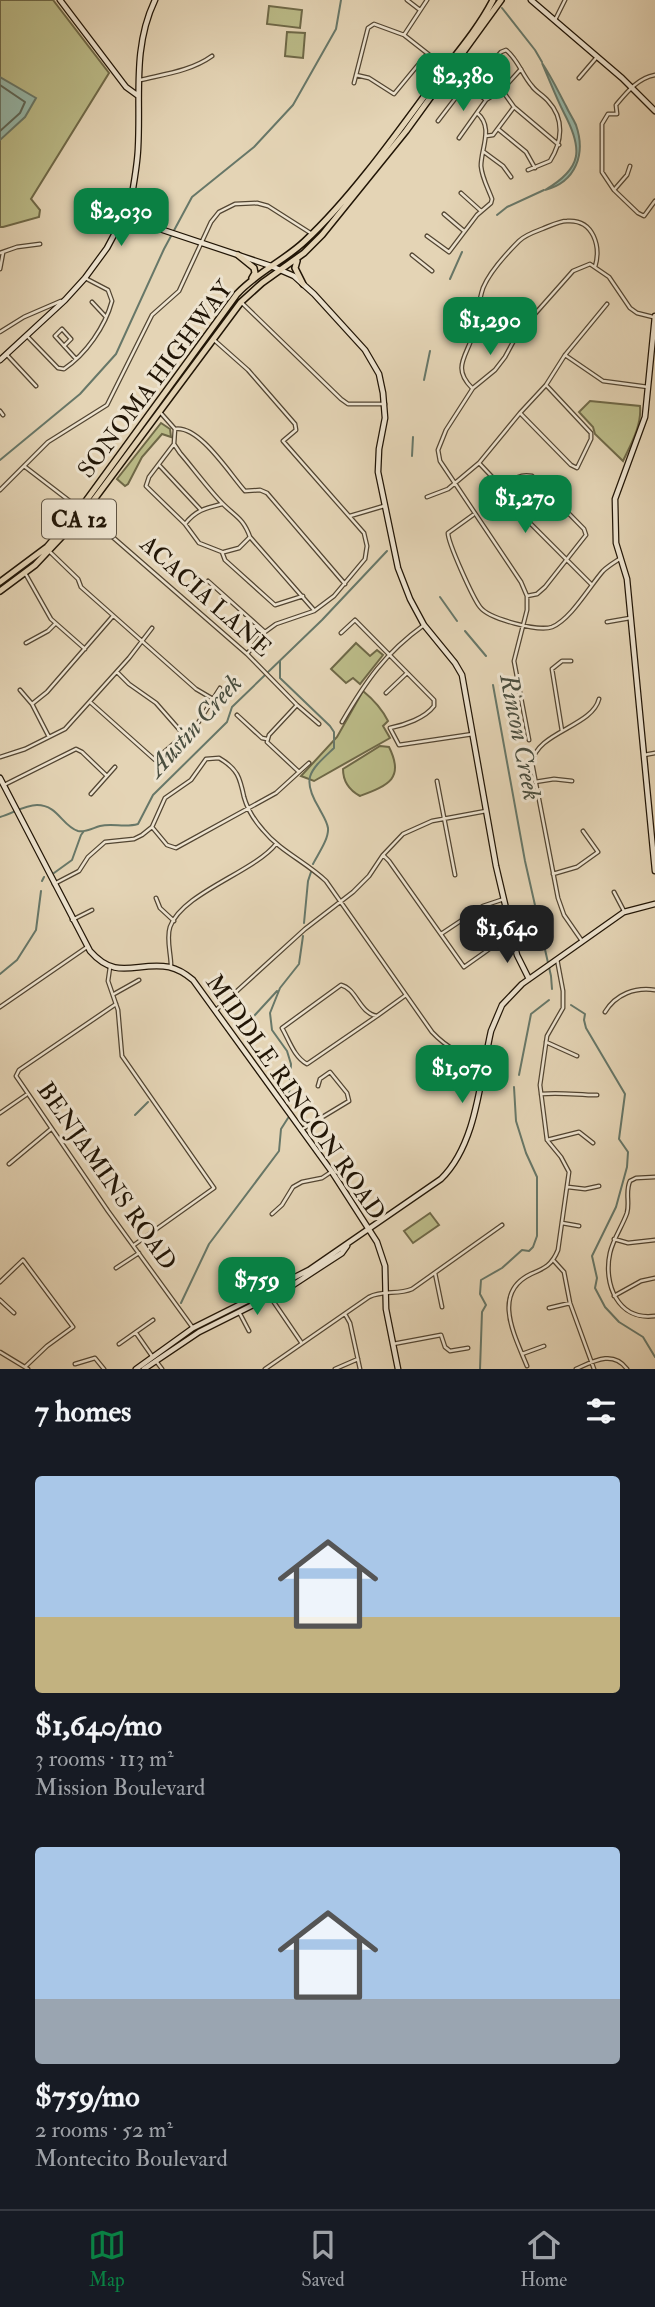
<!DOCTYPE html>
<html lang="en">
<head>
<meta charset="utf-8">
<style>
	body { margin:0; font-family:"IM FELL Double Pica",serif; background:#20242c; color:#f1f3f6; height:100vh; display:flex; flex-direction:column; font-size:26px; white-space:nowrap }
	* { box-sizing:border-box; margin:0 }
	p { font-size:23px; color:#9ea1a6 }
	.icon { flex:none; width:38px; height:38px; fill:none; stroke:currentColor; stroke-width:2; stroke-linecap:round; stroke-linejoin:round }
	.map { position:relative; height:1369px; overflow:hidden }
	.drawer { display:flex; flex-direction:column; background:#171b24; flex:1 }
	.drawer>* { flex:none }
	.price { position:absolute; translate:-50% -60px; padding:0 16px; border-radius:14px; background:#0b8043; color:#fff; font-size:23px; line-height:46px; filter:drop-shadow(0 2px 4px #0008) }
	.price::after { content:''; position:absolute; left:50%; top:42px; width:21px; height:16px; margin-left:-10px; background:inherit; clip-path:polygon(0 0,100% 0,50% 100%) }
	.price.active { background:#222; color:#fff }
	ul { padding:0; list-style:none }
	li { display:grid; align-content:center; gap:14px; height:371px; padding:0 35px }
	li span { display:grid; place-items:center; height:217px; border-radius:7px; color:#555 }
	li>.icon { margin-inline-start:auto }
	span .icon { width:126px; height:126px; fill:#fffc; stroke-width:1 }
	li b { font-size:30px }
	h2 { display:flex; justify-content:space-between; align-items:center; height:84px; padding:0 35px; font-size:30px }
	.dock { display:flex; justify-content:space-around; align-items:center; height:98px; border-top:2px solid #363941; background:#171b24; font-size:19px; color:#9ea1a6 }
	.dock a { display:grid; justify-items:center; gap:4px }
	.dock .active { color:#0b8043 }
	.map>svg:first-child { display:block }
	.green { fill:#bb8; stroke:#6e6847; stroke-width:2 }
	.water { fill:#96b8aa; stroke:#677768; stroke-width:2 }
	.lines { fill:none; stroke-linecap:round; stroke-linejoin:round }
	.shore { stroke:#5c6658; stroke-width:2 }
	.stream { stroke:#677768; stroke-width:2 }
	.street-casing { stroke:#524532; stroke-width:5 }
	.secondary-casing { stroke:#211506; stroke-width:7 }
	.primary-casing { stroke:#211506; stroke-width:8 }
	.street { stroke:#ede3cf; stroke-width:2.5 }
	.secondary { stroke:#ede3cf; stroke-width:4.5 }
	.primary { stroke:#e4d4b5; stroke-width:5 }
	.labels { text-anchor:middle; stroke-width:6; stroke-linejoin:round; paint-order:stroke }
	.shield { fill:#ede3cf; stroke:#5e5342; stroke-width:2 }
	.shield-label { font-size:23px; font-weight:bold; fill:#211506 }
	.street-label { font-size:24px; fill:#211506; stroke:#ede3cf }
	.water-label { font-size:26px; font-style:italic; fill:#4a4e3f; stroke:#ede3cf }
</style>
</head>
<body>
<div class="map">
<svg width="655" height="1369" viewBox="0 0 655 1369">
	<rect width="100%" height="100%" fill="#e4d4b5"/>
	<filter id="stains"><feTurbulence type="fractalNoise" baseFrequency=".00286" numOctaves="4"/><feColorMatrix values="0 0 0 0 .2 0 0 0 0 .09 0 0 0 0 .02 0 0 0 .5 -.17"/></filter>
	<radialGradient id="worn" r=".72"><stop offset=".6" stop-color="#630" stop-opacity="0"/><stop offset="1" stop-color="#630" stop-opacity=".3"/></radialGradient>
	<path class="green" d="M0,0h53l56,73 -78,126 9,11 -1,7 -36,10h-3z
		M269,6l33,4 -2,18 -33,-4z
		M287,32l18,1 -2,25 -18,-2z
		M590,401l50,5c2,19 -9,38 -17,55l-28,-27 -2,-7 -14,-15z
		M161,423l9,6 1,8 -9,-3 -20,23 -14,27 -3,2 -8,-7z
		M356,643l14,13 7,-6 6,5 -23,29 -7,-6 -7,5 -15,-14z
		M363,691c11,9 19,18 25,30l-5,5 7,12 -76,43 -13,-5 36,-39z
		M380,746l9,1c16,32 -1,38 -29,49 -11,-6 -17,-14 -17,-27z
		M430,1213l9,12 -26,18 -9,-12z"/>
	<path class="water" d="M542,63c9,13 16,28 24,43 3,7 7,12 10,19 10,29 0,57 -31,65 38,-22 38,-41 19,-77 -8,-16 -15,-34 -22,-50z
		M0,77l36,21 -11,19 -25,23z"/>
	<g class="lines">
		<path class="shore" d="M0,85l25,17 -5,11 -20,18"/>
		<path class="stream" d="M502,8l33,42 7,12
			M497,215l10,-8 37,-17
			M450,279l12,-27
			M424,380l6,-29
			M412,456l1,-19
			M0,460l80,-66 36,-40 48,-105 28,-52 62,-50 39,-42 43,-76 5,-29
			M440,597l17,24
			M465,631l21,25
			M280,661v17l50,48 4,6v16c-23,22 -34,29 -15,60 3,6 8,13 9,20 1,11 -10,26 -15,36
			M493,685l32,176 26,115 1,13
			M0,817c12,-3 24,-12 37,-12 21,0 25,21 41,26 7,2 15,-3 22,-5 13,-3 25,2 38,-2l15,-29 74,-73 5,-15 90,-87 65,-69
			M54,873l18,-13 9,-25 3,-4
			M42,881l2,-4
			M304,923l4,-42 3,-9
			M0,974l17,-14 19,-30 5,-39
			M571,1005l14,9 -1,6 2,8 39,66 -6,45 9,13 -1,15 -11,40 -24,49 5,22 -2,10 10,19 14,15 24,15 12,20
			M254,1016l23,-25
			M519,1075l12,-61 18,-14
			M289,1097l2,-33 -4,-13 -15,-21 -2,-17 10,-25 19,-24 4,-28
			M135,1115l13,-13
			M181,1303l28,-59 70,-93 2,-22 7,-11
			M480,1369l2,-57 4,-7 -6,-11 1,-14 21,-12 20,-18 7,1 4,-4 4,-11v-59l-11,-24 -10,-32 -2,-34"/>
		<defs>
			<path id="street" d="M407,0l13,10
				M555,20l10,-20
				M404,35l23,-35
				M450,71l38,26
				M451,72l35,28
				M356,75l13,3 25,16 33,-40
				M655,75c-17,3 -28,17 -39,30l1,9h-9l-6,10v48l12,18 24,23 6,3 11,-15
				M579,78l18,-21
				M140,80c25,-6 51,-9 72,-24
				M354,83l14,-55 6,-4 30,11 42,33
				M502,90l12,17 45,38
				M438,121l26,-34 23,-19 14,-16 5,-2c12,9 16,25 26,36 4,6 11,9 16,15 17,18 14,41 2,60l-22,9
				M498,129l28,23 9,16
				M486,136l7,-1 21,-28
				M459,138l27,-38 16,-10 19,-21
				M484,152l19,14 8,11
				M614,190l13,-15 3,-9
				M461,193l20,18
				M444,214l20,17
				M427,236l22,16 28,-37 14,-12 1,-4c-4,-11 -10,-21 -11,-33 0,-18 13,-39 -4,-53
				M0,253l17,-6 23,-3
				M412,255l20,16
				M0,269l3,-16
				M92,302l14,15
				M241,302l100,97 7,5h37
				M0,332l24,-15 37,-16
				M27,336l31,32 6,1c22,-15 41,-42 48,-68l-4,-11 -23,-12
				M213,339l35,31 47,54 1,6 -13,11 81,92 3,13 -2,13 -31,37 -20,15 -38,13 -11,8 -18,22
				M64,346l7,-7 -9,-10 -7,7 21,23
				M7,355l29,31
				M565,355l38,26 45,6
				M472,388c-20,-20 -6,-31 1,-53 4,-15 5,-32 10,-47 7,-17 23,-34 36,-47 6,-6 15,-9 23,-12 8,-3 17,-8 25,-8 27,-2 34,26 28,46
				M0,411l3,4
				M159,411l16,18c24,-4 54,44 70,62l15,-1 7,3 78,91
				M520,413l51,52 6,3 14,-29v-6l-44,-47
				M175,429l-1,15 6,9c13,15 29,37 43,51 13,13 20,14 27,33l64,73
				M174,444l-25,33 -3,9 4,4 35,34 14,19 23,9 3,8 50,45 28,-9
				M479,463l16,17 18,26 78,78
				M159,465l41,44
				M24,466l56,43
				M502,489c10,-8 16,-16 30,-13l52,53 2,6 -41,52 -8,7 -10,2
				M0,490l48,-48 59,-37 45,-90 27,-24 32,-69 8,-10 16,-8 22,-1 11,3 44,28
				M427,497l21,-8 31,-26 41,-50 26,-28 19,-30 42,-51
				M85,513l162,141 50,51 22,19
				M473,515l-25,18c0,10 25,65 32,74 9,12 59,25 72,20 19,-8 37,-40 51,-56 5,-5 12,-9 18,-13
				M350,516l34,-10
				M185,524c11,-14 21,-16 37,-20
				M49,551l29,28 3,8 115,102 17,10
				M224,552l15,-4 11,-11
				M25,573l26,46 34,30
				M208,581l57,51
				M607,622l23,-4
				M341,633l14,-13 79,80v6c-9,12 -29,19 -44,22l9,17 74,-11
				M26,643l22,-12 7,-7
				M117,672l12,12 27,19 29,33
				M20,690l12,14 17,33
				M386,693l21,-20
				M90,702l65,58 43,-37 22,-35
				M32,704l15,-12 66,-76
				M297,705l-28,30 -2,7 31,29
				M237,715l25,23 5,1
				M342,722c24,-41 43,-69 82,-97
				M562,731l-10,-62 10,-8h9
				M529,740l-15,-79 13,-51v-14l-6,-14 -81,-121 -2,-11 8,-20 27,-42 22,-18 10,-13 13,-24 55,-62 17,-7 19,13 21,31 7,5 16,4
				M644,755l11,-2
				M0,757l25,-8 40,-20 64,-71 23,-30
				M437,781l18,94
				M535,782l19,-3 18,2
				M4,785l72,-36 6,3 25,24
				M91,794l24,-27
				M152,827l15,18 9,3 100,-55 33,-30
				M383,855l6,6 75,106 31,-22 18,-7
				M553,874l24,-7 21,-15 -15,-21
				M54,884l25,-13 9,-14 17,-15 29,-3 8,-4 10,-8 13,-29 26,-18 15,-21 13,-1c19,11 21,20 25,39 3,11 11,24 19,33 17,21 43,32 63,51l106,151c15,16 31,25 53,29
				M614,892l10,19
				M156,898l4,10 14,13
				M72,920l20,-10
				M441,934l42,-28 21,-7
				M582,941l-18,-26 -6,-17 -26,-135c4,-31 60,-36 67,-64
				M171,966c0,-13 -5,-27 -1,-39 12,-34 84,-55 106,-83
				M110,967l-2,14 10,29 4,46 92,132 -80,57
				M114,994l25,-14
				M116,1004l-97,66 -3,6 92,135 85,117
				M0,1007l87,-60
				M216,1010l89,-81 48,-37 16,-16 14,-21 20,-21 29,-13 54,-10
				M605,1012c11,-18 30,-25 50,-22
				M377,1016l-70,48c-13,-7 -18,-24 -25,-36l59,-43c16,4 18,28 36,31l29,-21
				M546,1042l31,14
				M541,1094c20,-2 37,1 56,1
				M0,1113l26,-18
				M301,1130l48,-29 -2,-8 -17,-21 -10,7 -2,7
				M547,1140l32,-8 14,11
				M9,1164l42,-35
				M655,1177l-19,1 -6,3c-5,11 0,21 -3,32 -5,14 -14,26 -17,40 -7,31 8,68 45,63
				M568,1187l17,2 14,-3
				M272,1214l10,-9 11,-18 9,-5 20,-4 9,-6
				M562,1223l17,3
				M614,1239l14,4 27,-3
				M554,1261l10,11 6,31 24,66
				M116,1268l23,-15
				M435,1273l7,34
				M0,1282l23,-22 50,67 -26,19 -21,20
				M614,1296l27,-15 14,-3
				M271,1298l30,44
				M0,1300l14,13
				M549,1308l21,-5
				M239,1312l10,19
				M345,1314l5,9 10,46
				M136,1333l16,23
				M119,1344l34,-24
				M393,1344l48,-9 4,12 5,4 18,-3
				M0,1352l28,17
				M522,1354l22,-8
				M156,1361l6,8
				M75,1364l20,-6 9,11
				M527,1366c-12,-30 -36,-73 4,-92 14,-6 21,-9 27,-24l11,-78 -8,-15 -14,-17 -7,-55 7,-49 16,-28v-17l-6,-32
				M265,1369l104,-72c14,-7 29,-2 43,-8l90,-64
				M335,1369l23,-10
				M576,1369c18,-8 37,-19 51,0"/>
			<path id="secondary" d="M60,0l66,87 11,8
				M531,0l91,78 33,33
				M129,213l10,9 132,44 23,10 20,18 51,56 14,24 4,19 2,25 -6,31 -1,23 20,96 12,31 14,26 31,38 7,12 34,191 21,89 12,24
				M655,316l-10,101 -30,82 1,44 11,36 28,292
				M0,360l65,-60 20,-22 22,-30 16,-30 6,-5c3,-21 8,-43 9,-64 3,-52 -6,-101 17,-149
				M0,778l90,173c27,31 47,10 79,16 9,2 17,7 24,13l139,192 45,70 8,24 1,43 12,60
				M136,1369l57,-41 116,-58 132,-91c36,-35 39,-100 50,-148l11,-26 20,-21 102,-72 31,-8
				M144,1369l55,-37 94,-47 49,-32 5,-7"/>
			<path id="primary" d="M238,255l16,13 1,5 -3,5
				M297,261l-2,7 8,16
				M0,582l47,-35 33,-38 157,-215c20,-22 47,-33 68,-53 48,-45 93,-109 132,-162 20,-26 41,-50 56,-79
				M0,591l35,-26 49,-52 157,-211 21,-19 42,-30 18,-18 84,-104 95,-131"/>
		</defs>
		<use href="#street" class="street-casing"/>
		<use href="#secondary" class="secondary-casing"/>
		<use href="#primary" class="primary-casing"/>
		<use href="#street" class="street"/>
		<use href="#secondary" class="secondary"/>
		<use href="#primary" class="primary"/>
	</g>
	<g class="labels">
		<rect class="shield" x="42" y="499.5" width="74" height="39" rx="5"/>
		<g class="shield-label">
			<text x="79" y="527">CA 12</text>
		</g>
		<g class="street-label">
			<text transform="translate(155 379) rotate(-53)" y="8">SONOMA HIGHWAY</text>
			<text transform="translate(206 596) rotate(42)" y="8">ACACIA LANE</text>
			<text transform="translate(296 1097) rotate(55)" y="8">MIDDLE RINCON ROAD</text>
			<text transform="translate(107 1176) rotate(55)" y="8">BENJAMINS ROAD</text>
		</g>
		<g class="water-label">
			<text transform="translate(194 725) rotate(-48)" y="9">Austin Creek</text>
			<text transform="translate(521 737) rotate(79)" y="9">Rincon Creek</text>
		</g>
	</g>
	<rect width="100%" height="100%" filter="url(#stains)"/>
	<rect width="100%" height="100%" fill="url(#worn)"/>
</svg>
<b class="price" style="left:463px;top:113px">$2,380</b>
<b class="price" style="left:121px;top:248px">$2,030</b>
<b class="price" style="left:490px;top:357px">$1,290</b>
<b class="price" style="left:525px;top:535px">$1,270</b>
<b class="price active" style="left:507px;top:965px">$1,640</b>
<b class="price" style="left:462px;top:1105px">$1,070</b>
<b class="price" style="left:257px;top:1317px">$759</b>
</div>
<section class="drawer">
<h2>7 homes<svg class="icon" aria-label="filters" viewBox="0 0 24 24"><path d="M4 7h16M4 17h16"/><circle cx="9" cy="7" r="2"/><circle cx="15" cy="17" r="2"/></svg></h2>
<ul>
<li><span style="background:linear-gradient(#a9c7e8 65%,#c2b280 0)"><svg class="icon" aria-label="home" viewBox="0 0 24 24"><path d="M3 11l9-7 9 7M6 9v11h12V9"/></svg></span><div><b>$1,640/mo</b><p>3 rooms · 113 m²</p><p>Mission Boulevard</p></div></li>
<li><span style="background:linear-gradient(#a9c7e8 70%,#9aa5b1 0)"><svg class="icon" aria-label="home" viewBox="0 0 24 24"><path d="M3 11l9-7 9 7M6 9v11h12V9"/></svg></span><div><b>$759/mo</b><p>2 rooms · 52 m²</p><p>Montecito Boulevard</p></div></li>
</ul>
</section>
<nav class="dock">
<a class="active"><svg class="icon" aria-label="map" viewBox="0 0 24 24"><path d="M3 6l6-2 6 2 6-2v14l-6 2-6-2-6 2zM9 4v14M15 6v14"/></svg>Map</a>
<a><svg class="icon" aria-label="saved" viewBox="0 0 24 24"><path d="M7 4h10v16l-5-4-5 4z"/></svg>Saved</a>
<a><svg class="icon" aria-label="home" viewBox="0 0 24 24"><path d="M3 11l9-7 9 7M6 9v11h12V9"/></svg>Home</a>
</nav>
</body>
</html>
